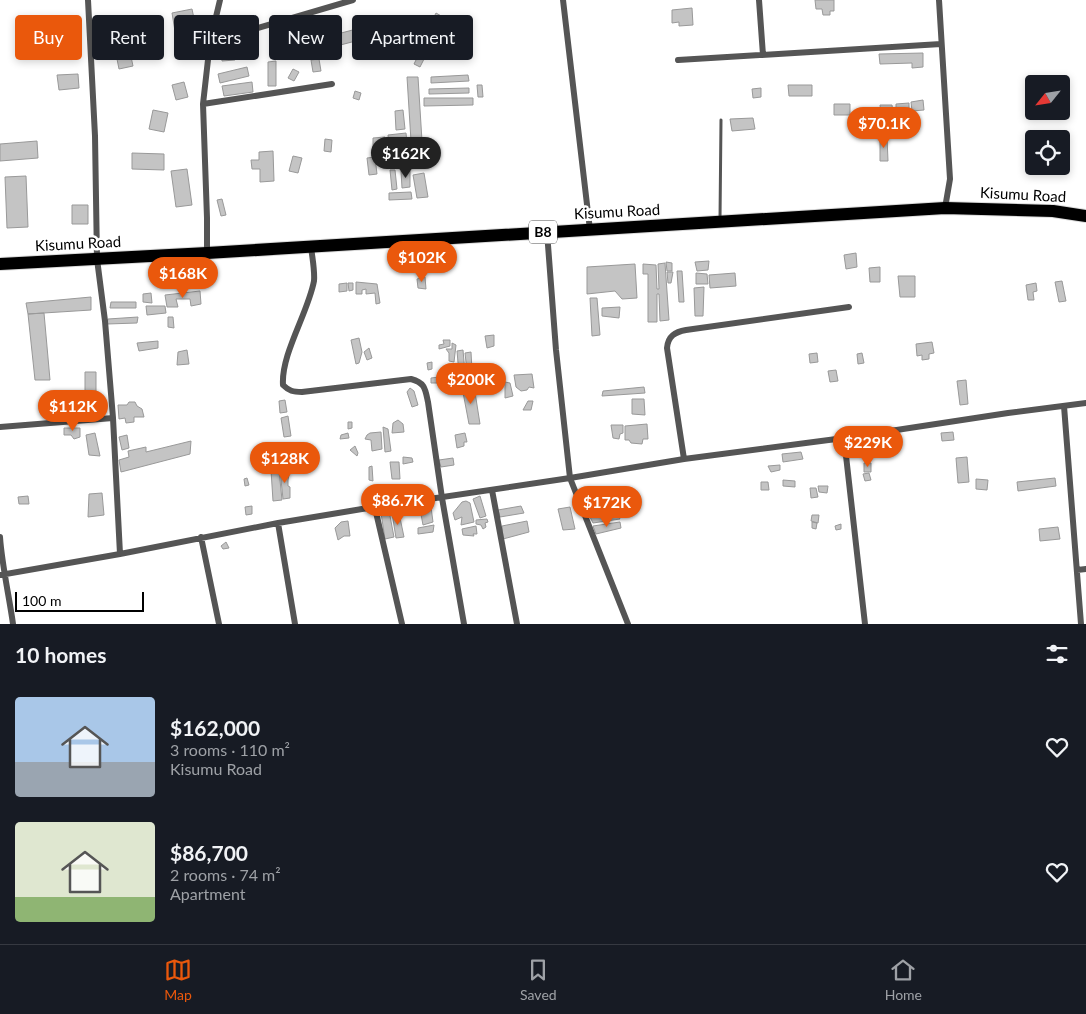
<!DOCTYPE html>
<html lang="en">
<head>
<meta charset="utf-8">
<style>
	body { margin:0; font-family:Lato,sans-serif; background:#242831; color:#f1f3f6; height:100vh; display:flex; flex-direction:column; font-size:19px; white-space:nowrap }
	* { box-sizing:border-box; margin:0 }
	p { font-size:16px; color:#9ea1a6 }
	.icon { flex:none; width:28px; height:28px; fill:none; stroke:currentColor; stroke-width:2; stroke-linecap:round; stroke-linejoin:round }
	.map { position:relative; height:624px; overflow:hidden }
	.sheet { display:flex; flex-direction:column; background:#171b24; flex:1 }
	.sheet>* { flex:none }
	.top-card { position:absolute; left:15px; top:15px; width:500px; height:45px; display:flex; gap:10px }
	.needle { width:32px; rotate:240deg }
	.buttons { position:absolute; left:1025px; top:75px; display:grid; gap:10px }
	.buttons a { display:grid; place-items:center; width:45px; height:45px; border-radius:5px; background:#171b24; box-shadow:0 2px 8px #0003; font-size:25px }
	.scale { position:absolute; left:15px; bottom:12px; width:129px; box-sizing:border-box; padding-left:5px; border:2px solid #000; border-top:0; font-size:14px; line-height:18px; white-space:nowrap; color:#000; -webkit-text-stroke:4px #fff; paint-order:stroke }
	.price { position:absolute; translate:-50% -42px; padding:0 11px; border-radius:18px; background:#ea580c; color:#fff; font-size:16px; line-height:32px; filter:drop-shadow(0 1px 2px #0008) }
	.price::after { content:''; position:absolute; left:50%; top:30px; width:15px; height:11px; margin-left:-8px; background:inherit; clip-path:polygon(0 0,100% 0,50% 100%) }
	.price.active { background:#222; color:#fff }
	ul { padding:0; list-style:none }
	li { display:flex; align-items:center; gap:15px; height:125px; padding:0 15px }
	li span { display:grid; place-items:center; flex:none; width:140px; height:100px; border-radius:5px; color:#555 }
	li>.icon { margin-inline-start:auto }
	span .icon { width:60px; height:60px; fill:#fffc; stroke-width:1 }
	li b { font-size:21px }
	h2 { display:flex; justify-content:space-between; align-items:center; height:60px; padding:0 15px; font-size:21px }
	.tag { padding:0 18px; border-radius:5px; background:#171b24; box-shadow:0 2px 8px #0003; font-size:18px; line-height:45px }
	.tag.active { background:#ea580c; color:#fff }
	.tab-bar { display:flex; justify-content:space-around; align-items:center; height:70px; border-top:1px solid #363941; background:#171b24; font-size:14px; color:#9ea1a6 }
	.tab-bar a { display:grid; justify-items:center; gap:2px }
	.tab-bar .active { color:#ea580c }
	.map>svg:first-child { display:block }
	.building { fill:#c4c4c4; stroke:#999 }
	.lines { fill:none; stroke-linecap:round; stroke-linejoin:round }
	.highway-casing { stroke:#dbdbdb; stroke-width:14 }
	.lane { stroke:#555; stroke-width:3 }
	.street { stroke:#555; stroke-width:6 }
	.highway { stroke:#000; stroke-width:12 }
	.labels { text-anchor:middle; stroke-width:5; stroke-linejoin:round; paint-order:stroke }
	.shield { fill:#fff; stroke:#4c4c4c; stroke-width:1 }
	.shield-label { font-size:14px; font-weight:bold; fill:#000 }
	.street-label { font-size:15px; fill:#000; stroke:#fff }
</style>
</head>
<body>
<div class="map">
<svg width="1086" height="624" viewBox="0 0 1086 624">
	<rect width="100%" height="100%" fill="#fff"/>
	<path class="building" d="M815,0h19v11h-4v4h-7l-1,-6h-6z
		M692,8l1,17 -14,1v-4l-7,1v-13z
		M192,9l4,19 -21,3 -3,-18z
		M436,13l7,4 -4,8 -7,-4z
		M149,20l1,12 -20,2 -1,-12z
		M319,26l4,9 -5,2 -4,-9z
		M364,27l3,11 -38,10 -3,-11z
		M373,38l4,2 -6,15 -4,-1z
		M234,41l1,19 -13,1 -2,-19z
		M130,52l3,14 -14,3 -3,-15z
		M923,53v14l-11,1v-5l-32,1 -1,-10z
		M418,56l6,3 -4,8 -6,-3z
		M319,59l2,12 -8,1 -2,-12z
		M276,61v25h-8v-24z
		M247,67l2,9 -29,7 -2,-9z
		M293,69l6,3 -5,9 -6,-3z
		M78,74l1,14 -20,2 -2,-15z
		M468,75l1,6 -38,2v-6z
		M407,77h11l4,64h-11z
		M184,82l4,15 -12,3 -4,-15z
		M252,82l1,10 -29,4 -2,-10z
		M477,85h5l1,12h-5z
		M788,85h24v11h-23z
		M469,88v5l-40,1v-5z
		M761,88v9l-8,1 -1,-9z
		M355,91l6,2 -2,7 -6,-2z
		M424,98h49v7l-49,1z
		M923,100l1,10 -12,1 -1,-9z
		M909,103v8l-13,1v-8z
		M834,104h16v11h-16z
		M880,105h12l1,8 -12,1z
		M153,110l15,3 -4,19 -15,-3z
		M403,110l2,19 -9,1 -1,-19z
		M753,118l2,11 -23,2 -2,-12z
		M406,133l1,10 -18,2 -1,-10z
		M385,137v13h-12v-12z
		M880,137h7l1,24h-8z
		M325,139l7,1 -1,12 -7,-1z
		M37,141l1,17 -38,3v-17z
		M273,151l1,30 -14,1v-13h-8l-1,-9h8v-8z
		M132,153l32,1v16l-32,-1z
		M293,156l9,2 -4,15 -9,-2z
		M375,157l2,17 -8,1 -2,-17z
		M187,169l5,36 -16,2 -5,-36z
		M390,170h5l2,19 -5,1z
		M401,171h9v16l-8,1z
		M424,173l4,24 -11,1 -4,-23z
		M26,176l2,51 -21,1 -2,-51z
		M411,192l1,7 -23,1v-7z
		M222,199l4,16 -5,1 -4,-16z
		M72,205h16v19h-16z
		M856,253l1,14 -11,2 -2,-14z
		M709,261l-1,9 -11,1 -2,-9z
		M666,262l6,1v8h-5z
		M665,263l4,57 -9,1 -1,-27h-2v28h-9v-48h-5v-10l13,1 1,24h2l-1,-25z
		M635,264l2,34 -15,1 -7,-8 -28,3v-27z
		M880,267v15h-10l-1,-14z
		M677,271h5l2,31h-5z
		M667,272h6l-2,11h-3z
		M696,273l11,1 1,10h-12z
		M735,273l1,13 -26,2 -1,-13z
		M898,276h17v21h-15z
		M425,277l1,12 -8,-1 -1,-9z
		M1062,281l4,20 -7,1 -4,-20z
		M356,282l21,2 3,19 -4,1 -1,-11 -9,1v-5l-4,1v4h-6z
		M347,283v8l-8,1v-8z
		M348,283h5v7l-4,1z
		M1036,283l1,8 -4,1 1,8h-6l-2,-15z
		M704,287l-1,29h-8l-1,-28z
		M200,291l1,13 -10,2 -1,-7h-14l2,8h-11l-2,-12z
		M151,293l1,10 -9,-1v-8z
		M91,297v13l-63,4 -2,-11z
		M590,298h7l3,37 -8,1z
		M111,302h25v6h-26z
		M146,306h19l1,7 -19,2z
		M620,307l-1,11 -17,-2v-8z
		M44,313l6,67h-15l-7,-66z
		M138,317l-1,6 -30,1 1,-5z
		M168,317h5l1,11 -6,-1z
		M494,335v11l-7,2 -2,-12z
		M359,338l3,14 -3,11 -3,1 -5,-24z
		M443,340h7v6l-11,3v-4l5,-1z
		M158,341v7l-19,3 -2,-8z
		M932,342l2,11 -5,1v5l-7,1v-5l-5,1 -1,-12z
		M452,343l4,2 -2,17 -5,-1v-8l-3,-4h6z
		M369,348l3,10 -5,2 -3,-8z
		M187,350l2,14 -12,1 1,-13z
		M463,350l2,23 -6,1 -2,-23z
		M471,352l1,18 -5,1 -2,-18z
		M817,353l1,9 -8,1 -1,-9z
		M862,353l2,10 -6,1 -1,-10z
		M432,362v7l-4,1 -1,-7z
		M836,370l2,11 -8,1 -2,-11z
		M85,372h11v20h-11z
		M532,374l2,14 -5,-1 -2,3 -6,1 -5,-4 -2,-12z
		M439,377l1,6h-9v-5z
		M966,380l2,24 -8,1 -3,-24z
		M505,382l5,1 3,13 -8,2z
		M474,386l6,38h-11l-7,-37z
		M644,387l1,6 -43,3 1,-5z
		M410,388l4,3 4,14 -6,2 -5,-15z
		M632,399h12l1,16 -13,-1z
		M285,400l2,12 -7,1 -1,-12z
		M528,401h5l-2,9h-8z
		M129,402h6l2,4 5,3 2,8h-10v5l-8,1 -1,-5 -6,1 -1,-14h9z
		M288,416l3,20 -7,1 -3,-19z
		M398,420l5,4 1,8 -12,1 1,-10z
		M348,422h4v6l-4,1z
		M647,424l1,15h-5l-1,5 -11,-1 -2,-3h-4v-14z
		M611,425h12v8l-3,1 -1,5 -6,-1z
		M383,427l5,2 3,22 -6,1z
		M64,428h16v9l-6,2 -3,-4h-7z
		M381,432l1,17 -10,2 -1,-11 -6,-1 2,-4 3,-2z
		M953,432l1,8 -12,1 -1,-8z
		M95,433l5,23 -11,-1 -3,-20z
		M348,433l1,5 -9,1 1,-4z
		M465,433l2,9h-3v4l-7,2 -2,-13z
		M127,435l2,13 -7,2 -3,-13z
		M191,441l-1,13 -69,18 -2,-12 10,-3 -1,-6 18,-4v5z
		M355,446l3,7 -1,3 -7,-6z
		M864,447h6v8h-6z
		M271,450h10v3l-4,1 2,14h-7l1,-9 -7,2 -3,-2 7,-5z
		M801,452l2,7 -20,3 -1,-8z
		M403,457l9,1 1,4 -10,2z
		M967,457l2,25 -11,1 -2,-25z
		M453,458l1,7 -13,2 -2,-7z
		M390,462h9l1,17h-8z
		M864,463h7v9h-7z
		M780,465v5l-9,2 -3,-6z
		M372,466l1,15 -4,-1v-13z
		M271,470h8l3,30 -9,1z
		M280,470h7l2,5 -1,5v6l2,1v11l-7,1z
		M869,473l2,7 -6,1 -2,-7z
		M247,478l2,7 -4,1 -1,-7z
		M1055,478l1,8 -38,5 -1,-9z
		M976,479l12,1 -1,10 -11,-1z
		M783,480l12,1v6l-12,-1z
		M761,482h7l1,8h-8z
		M818,486h10l-1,7 -8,-1z
		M810,488h6l2,9 -7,1z
		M102,493l2,22 -16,2 1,-23z
		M28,496l1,8h-10l-1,-7z
		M480,496l6,20 -6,2 -7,-19z
		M613,499l1,6 -25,6 -2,-7z
		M466,501l4,2 4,19 -13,3 1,-8 -7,3 -2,-7 9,-11z
		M252,506v8l-6,1 -1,-8z
		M521,506l3,7 -24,4 -2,-7z
		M431,507l2,15 -10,3 -3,-16z
		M570,507l5,22 -12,1 -5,-21z
		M606,510l2,2 -12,2 1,-2z
		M389,511l5,26 -9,2 -4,-26z
		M392,513h7l5,24 -8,1z
		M617,513l3,6 -27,4 -3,-6z
		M812,515h7l-1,8 -7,-2z
		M487,519l1,3 -3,1 1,4 -3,2 -2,-4 -5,-1v-4z
		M348,521l2,15h-6l-6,4 -3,-12 6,-6z
		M527,521l2,11 -26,7 -1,-13z
		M620,522l1,6 -25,6 -3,-8z
		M812,522l5,1 -1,6 -4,-1z
		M841,524v5l-5,1 -1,-4z
		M434,525l-1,7 -15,2v-6z
		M476,526l1,8h-4l1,2 -11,-1 -1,-6z
		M1058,527l2,12 -20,2 -1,-12z
		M226,542l3,6 -6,1 -2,-3z"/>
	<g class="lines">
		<defs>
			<path id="highway" d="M0,264l207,-11 738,-45 108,3 33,5"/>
		</defs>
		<use href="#highway" class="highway-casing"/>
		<path class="lane" d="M720,219l1,-99"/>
		<path class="street" d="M88,0l7,136 2,123 8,62 8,97 7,136
			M563,0l27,230
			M759,0l4,55
			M939,0l11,179 -5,29
			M210,42l143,-42
			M678,60l263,-16
			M203,104l129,-20
			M547,232l9,118 14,128 58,146
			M311,246c1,11 4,24 3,35 -6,32 -33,73 -31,104 6,6 10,7 19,7l109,-13c14,4 14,9 17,23l14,96 22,126
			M207,253v-35l-4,-114 7,-62 10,-42
			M1064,406l17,218
			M0,427l113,-9
			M844,438l21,186
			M684,459l-17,-111c1,-12 8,-16 19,-18l163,-23
			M492,490l25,134
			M375,508l27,116
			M278,523l17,101
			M0,537c2,29 9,58 13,87
			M201,537l18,87
			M1077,570l9,-1
			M0,575l120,-21 158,-31 84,-14 208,-31 114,-19 160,-21 164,-25 78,-10"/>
		<use href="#highway" class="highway"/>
	</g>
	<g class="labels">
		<rect class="shield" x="529" y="220.5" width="28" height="23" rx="4"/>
		<g class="shield-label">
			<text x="543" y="237">B8</text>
		</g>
		<g class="street-label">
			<text transform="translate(1023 195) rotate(3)" y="5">Kisumu Road</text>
			<text transform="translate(617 212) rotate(-3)" y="5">Kisumu Road</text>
			<text transform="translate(78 244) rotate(-3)" y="5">Kisumu Road</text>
		</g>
	</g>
</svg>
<div class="buttons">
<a><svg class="needle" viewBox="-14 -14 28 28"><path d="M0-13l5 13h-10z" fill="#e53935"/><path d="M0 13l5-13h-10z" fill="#9ea1a6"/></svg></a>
<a><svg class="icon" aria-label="locate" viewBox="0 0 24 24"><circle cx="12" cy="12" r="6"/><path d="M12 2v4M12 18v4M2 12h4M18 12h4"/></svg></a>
</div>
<div class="scale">100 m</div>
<b class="price" style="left:884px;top:149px">$70.1K</b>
<b class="price active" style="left:406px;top:179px">$162K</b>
<b class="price" style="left:422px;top:283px">$102K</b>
<b class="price" style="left:183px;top:299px">$168K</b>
<b class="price" style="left:471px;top:405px">$200K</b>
<b class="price" style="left:73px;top:432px">$112K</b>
<b class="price" style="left:868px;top:468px">$229K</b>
<b class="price" style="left:285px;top:484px">$128K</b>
<b class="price" style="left:398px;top:526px">$86.7K</b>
<b class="price" style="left:607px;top:528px">$172K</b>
<div class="top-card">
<a class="tag active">Buy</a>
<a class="tag">Rent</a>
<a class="tag">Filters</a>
<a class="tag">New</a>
<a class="tag">Apartment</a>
</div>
</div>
<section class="sheet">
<h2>10 homes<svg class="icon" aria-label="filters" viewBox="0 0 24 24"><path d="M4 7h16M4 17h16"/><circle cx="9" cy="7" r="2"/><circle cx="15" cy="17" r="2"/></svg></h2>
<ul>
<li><span style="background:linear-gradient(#a9c7e8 65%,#9aa5b1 0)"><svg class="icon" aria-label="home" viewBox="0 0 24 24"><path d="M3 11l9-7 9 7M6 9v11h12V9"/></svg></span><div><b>$162,000</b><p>3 rooms · 110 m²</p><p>Kisumu Road</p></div><svg class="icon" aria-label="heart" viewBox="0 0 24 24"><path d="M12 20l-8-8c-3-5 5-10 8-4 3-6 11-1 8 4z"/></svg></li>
<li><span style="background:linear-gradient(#dfe7d0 75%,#8fb573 0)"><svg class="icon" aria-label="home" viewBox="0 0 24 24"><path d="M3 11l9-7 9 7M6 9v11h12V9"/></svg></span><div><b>$86,700</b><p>2 rooms · 74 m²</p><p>Apartment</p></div><svg class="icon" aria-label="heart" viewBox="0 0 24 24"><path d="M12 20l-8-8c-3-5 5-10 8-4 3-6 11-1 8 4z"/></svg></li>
</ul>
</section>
<nav class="tab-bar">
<a class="active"><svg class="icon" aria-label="map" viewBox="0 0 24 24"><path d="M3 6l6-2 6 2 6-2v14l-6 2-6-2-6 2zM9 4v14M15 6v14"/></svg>Map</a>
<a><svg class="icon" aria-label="saved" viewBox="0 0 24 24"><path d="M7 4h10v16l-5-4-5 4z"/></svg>Saved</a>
<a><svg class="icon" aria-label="home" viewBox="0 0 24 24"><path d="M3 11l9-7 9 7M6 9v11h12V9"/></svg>Home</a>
</nav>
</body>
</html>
